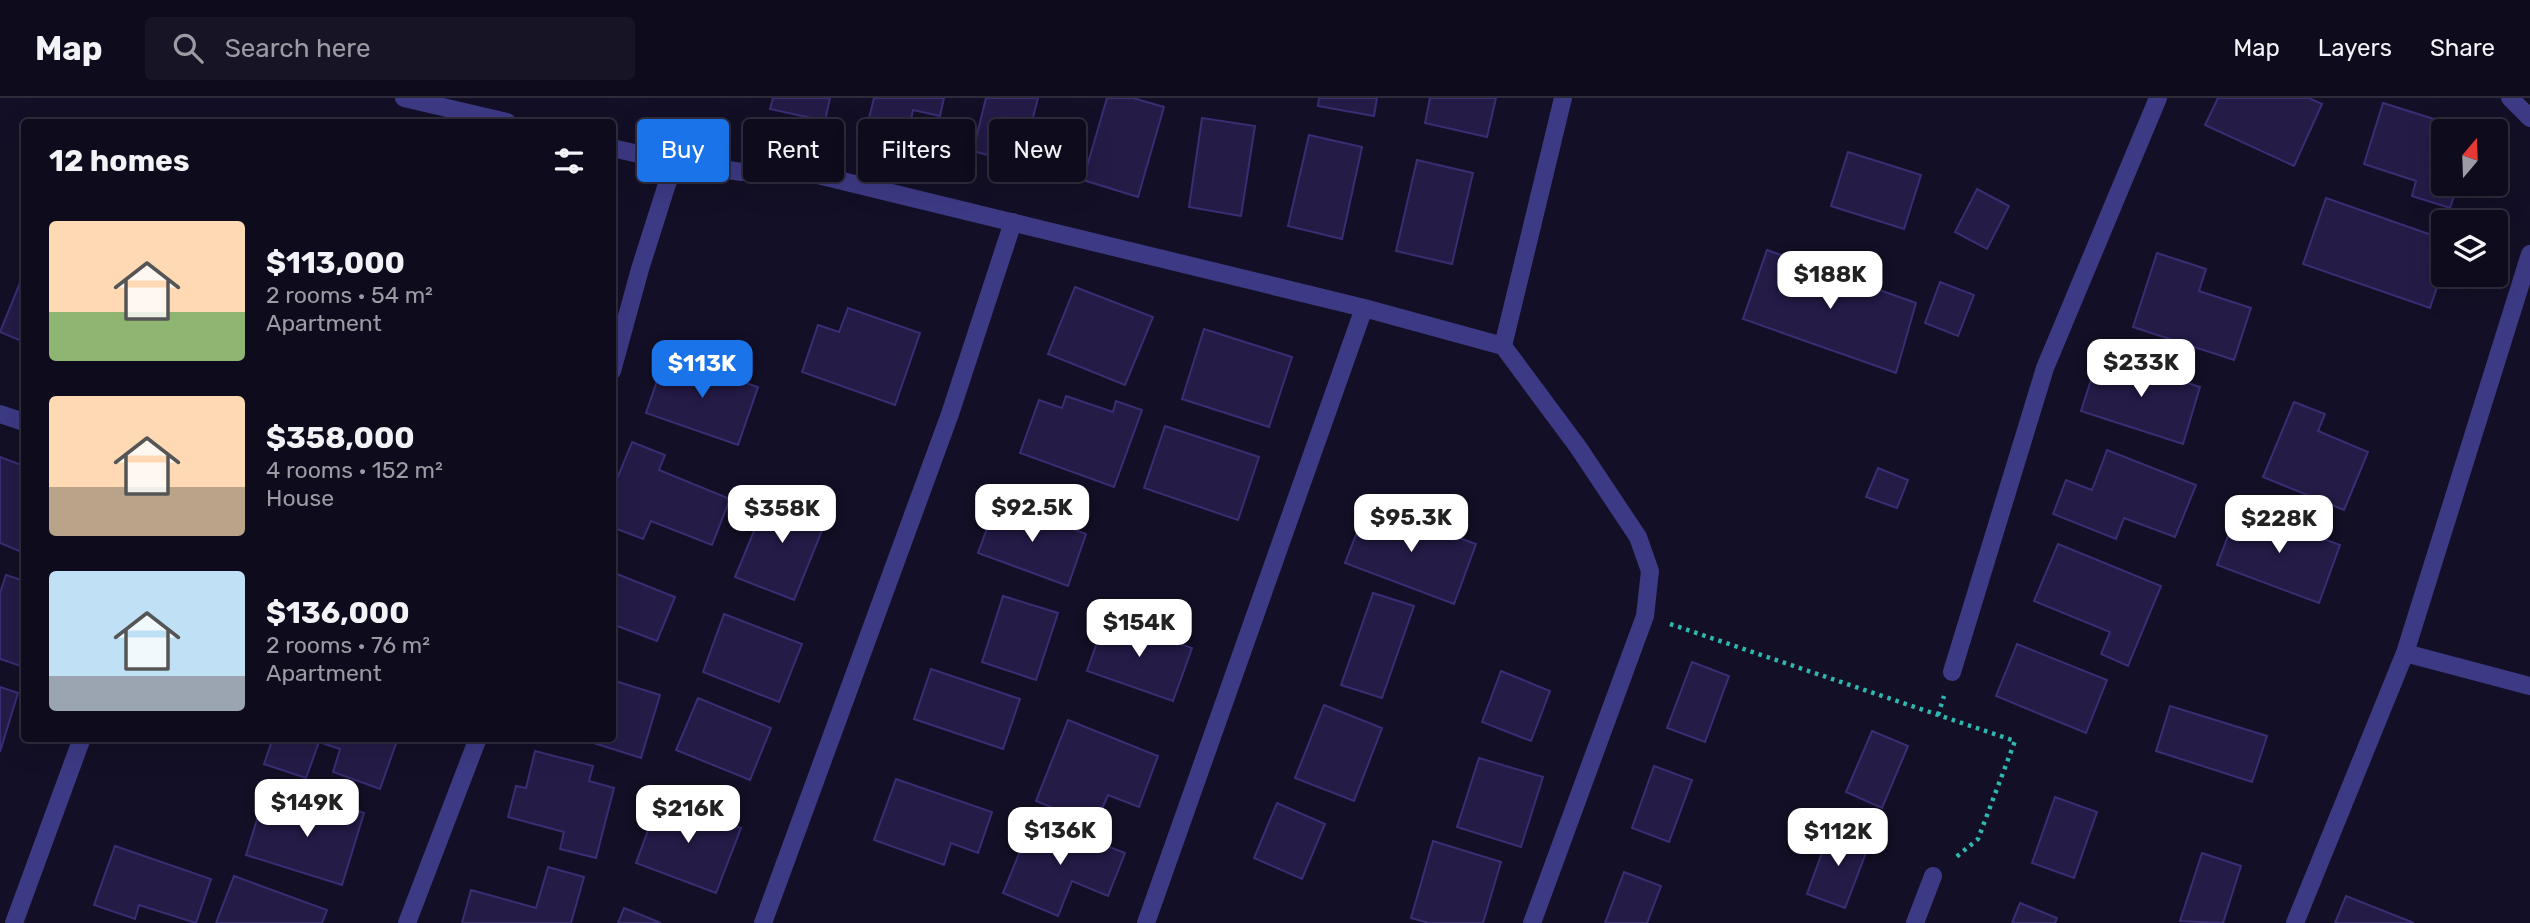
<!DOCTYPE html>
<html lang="en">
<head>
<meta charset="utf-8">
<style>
	body { margin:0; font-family:Rubik,sans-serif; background:#171425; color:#f1f3f6; height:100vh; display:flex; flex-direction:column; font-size:26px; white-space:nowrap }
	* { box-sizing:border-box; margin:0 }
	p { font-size:23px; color:#9b9ba3 }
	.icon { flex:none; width:38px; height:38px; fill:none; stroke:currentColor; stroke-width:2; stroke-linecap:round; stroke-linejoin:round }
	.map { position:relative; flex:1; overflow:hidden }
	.drawer { position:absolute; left:21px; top:21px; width:595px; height:623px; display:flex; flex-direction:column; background:#0e0b1c; border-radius:7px; box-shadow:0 7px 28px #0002,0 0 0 2px #2e2b3b }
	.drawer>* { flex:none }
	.hud { position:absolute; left:637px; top:21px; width:665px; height:63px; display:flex; gap:14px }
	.needle { width:46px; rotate:19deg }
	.fabs { position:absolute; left:2431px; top:21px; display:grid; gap:14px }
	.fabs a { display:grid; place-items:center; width:77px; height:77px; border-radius:7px; background:#0e0b1c; box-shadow:0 7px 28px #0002,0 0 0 2px #2e2b3b; font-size:35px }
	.price { position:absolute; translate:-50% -60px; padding:0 16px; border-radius:14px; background:#fff; color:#222; font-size:23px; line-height:46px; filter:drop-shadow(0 2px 4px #0008) }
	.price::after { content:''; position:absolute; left:50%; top:42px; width:21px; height:16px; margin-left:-10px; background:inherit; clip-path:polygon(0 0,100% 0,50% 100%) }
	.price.selected { background:#1a73e8; color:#fff }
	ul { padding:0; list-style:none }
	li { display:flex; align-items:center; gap:21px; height:175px; padding:0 28px }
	li span { display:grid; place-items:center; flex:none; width:196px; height:140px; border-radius:7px; color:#555 }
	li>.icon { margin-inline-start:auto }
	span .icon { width:84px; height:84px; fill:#fffc; stroke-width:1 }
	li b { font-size:30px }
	h2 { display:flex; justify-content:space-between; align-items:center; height:84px; padding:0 28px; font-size:30px }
	.chip { padding:0 24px; border-radius:7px; background:#0e0b1c; box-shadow:0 7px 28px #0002,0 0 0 2px #2e2b3b; font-size:24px; line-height:63px }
	.chip.selected { background:#1a73e8; color:#fff }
	header { display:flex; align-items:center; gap:42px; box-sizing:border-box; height:98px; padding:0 35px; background:#0e0b1c; border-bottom:2px solid #2e2b3b }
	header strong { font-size:33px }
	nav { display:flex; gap:38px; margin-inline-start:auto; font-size:24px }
	.search { width:490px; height:63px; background:#171425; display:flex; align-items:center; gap:18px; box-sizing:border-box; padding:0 24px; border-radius:7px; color:#9b9ba3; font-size:26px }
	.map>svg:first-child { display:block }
	.building { fill:#241b47; stroke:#3b2d73; stroke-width:2 }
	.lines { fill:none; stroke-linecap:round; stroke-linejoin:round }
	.path { stroke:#2fb8b0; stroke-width:4.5; stroke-dasharray:3.5 5; stroke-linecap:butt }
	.minor { stroke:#3d3a85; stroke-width:18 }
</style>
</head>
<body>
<header>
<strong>Map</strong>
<div class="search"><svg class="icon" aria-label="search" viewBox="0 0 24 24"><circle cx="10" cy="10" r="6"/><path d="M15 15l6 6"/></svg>Search here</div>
<nav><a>Map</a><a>Layers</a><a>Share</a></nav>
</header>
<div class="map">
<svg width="2530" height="825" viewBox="0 0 2530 825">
	<rect width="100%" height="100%" fill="#130f26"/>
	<path class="building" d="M773,0h57l-5,23 -55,-12z
		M874,0h70l-4,18 -27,-6 -8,37 -41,-9z
		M986,0h52l-17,66 -48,-13z
		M1107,0h26l31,9 -26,90 -55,-17z
		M1319,0h58l-3,18 -56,-10z
		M1430,0h66l-9,39 -62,-14z
		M2218,0h91l13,6 -28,62 -89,-41z
		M2383,5l89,28h-29v53h15l-8,24 -38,-12 4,-15 -52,-17z
		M1202,20l53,8 -14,90 -52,-9z
		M1309,37l53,12 -20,92 -54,-13z
		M1848,54l73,23 -17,54 -73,-23z
		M1417,62l56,13 -21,91 -56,-13z
		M1977,91l32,17 -22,43 -32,-17z
		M2326,100l117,41v30l-13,39 -127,-44z
		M1767,152l149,53 -20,70 -153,-54z
		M2157,155l49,16 -7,22 52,17 -17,52 -101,-33z
		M24,175v69l-24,-10z
		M1940,184l34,13 -16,41 -33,-13z
		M1075,189l78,30 -28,68 -77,-31z
		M848,210l72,25 -25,72 -93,-33 16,-47 21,7z
		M1204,231l88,28 -23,70 -87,-28z
		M666,257l92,32 -20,58 -92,-32z
		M2099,257l101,32 -17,57 -102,-33z
		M1066,298l47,16 3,-11 26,9 -28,77 -94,-34 19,-53 23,8z
		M2294,304l31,12 -7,17 50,21 -24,58 -81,-33z
		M1165,328l94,31 -21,63 -94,-32z
		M632,344l33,13 -6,15 71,29 -18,46 -61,-24 -8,18 -31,-12v-36z
		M2107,352l89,35 -21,52 -51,-19 -8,21 -63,-25 13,-34 26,10z
		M0,359l24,9v87l-24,-10z
		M1878,370l30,12 -11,28 -31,-11z
		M771,392l58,23 -35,87 -59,-23z
		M997,403l89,33 -18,52 -90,-33z
		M1368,406l108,40 -22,60 -109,-41z
		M2239,409l101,38 -21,58 -102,-38z
		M2058,446l103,42 -33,80 -27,-12 9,-22 -76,-31z
		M612,474l63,25 -18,44 -45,-17z
		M6,477l18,6v86l-24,-8v-66z
		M1373,495l41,13 -32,92 -41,-13z
		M1003,498l55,17 -22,67 -54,-18z
		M724,516l78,30 -23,58 -76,-30z
		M1106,519l86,31 -19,53 -86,-30z
		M2017,546l90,36 -21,53 -90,-37z
		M1692,564l37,14 -24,66 -38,-14z
		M931,571l89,30 -17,50 -89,-30z
		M1501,573l49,20 -19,50 -49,-19z
		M612,582l48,15 -19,63 -63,-20h34z
		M0,589l18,6 -18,59z
		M698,600l73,30 -21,52 -74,-30z
		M1324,607l58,23 -28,73 -59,-23z
		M2170,608l97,30 -15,46 -96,-31z
		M1068,622l90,36 -19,51 -31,-12 -13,30 -59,-24z
		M1872,633l36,15 -26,62 -36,-16z
		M273,640h125l-18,51 -47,-17 7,-23 -21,-7 -13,36 -42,-14z
		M535,653l58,15 -4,15 25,7 -18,70 -36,-9 4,-17 -56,-15 8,-31 10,2z
		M1479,660l64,19 -22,70 -64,-20z
		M1654,668l38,14 -23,62 -37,-14z
		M896,681l96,33 -14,41 -27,-10 -7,22 -70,-25z
		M2055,699l42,15 -23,66 -42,-15z
		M660,700l81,30 -25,65 -80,-30z
		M320,701l44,14 -22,72 -96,-30 17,-55 52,16z
		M1277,705l48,21 -23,55 -48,-21z
		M1034,719l91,36 -17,43 -36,-15 -14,35 -55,-23z
		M1831,730l39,14 -25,66 -38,-14z
		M1433,743l68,21 -18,61h-54l-18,-5z
		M115,748l96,33 -15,44 -57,-18 -4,14 -41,-14z
		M2202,755l39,13 -18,57 -43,-2z
		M548,769l36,10 -13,46h-109l9,-33 65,18z
		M1624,774l37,14 -14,37h-42z
		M234,778l93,34 -5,13h-106z
		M2346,798l68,27h-79z
		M2020,805l37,15 -2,5h-43z
		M624,810l37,15h-43z"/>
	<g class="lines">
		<path class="path" d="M1670,526l345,117 -37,98 -23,19
			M1938,617l6,-19"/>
		<path class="minor" d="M404,0l103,24
			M2510,0l20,20
			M612,50l62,14 68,10 51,-3 571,139 139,38
			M612,273l28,-102 34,-107
			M0,316l24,8
			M2405,555l125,33
			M1952,574l93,-304 113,-270
			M14,825l68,-185
			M407,825l71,-185
			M763,825l187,-509 63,-192
			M1146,825l218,-615
			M1532,825l113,-307 5,-45 -12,-34 -60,-90 -75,-101 60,-248
			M1915,825l18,-47
			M2295,825l110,-270 125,-399"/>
	</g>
</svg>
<div class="fabs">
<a><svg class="needle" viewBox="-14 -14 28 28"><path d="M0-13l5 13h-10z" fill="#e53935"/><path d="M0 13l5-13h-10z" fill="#9b9ba3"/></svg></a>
<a><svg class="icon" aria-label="layers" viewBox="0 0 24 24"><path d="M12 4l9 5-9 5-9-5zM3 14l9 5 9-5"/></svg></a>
</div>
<b class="price" style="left:1830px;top:213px">$188K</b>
<b class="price" style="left:2141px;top:301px">$233K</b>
<b class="price selected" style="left:702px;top:302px">$113K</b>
<b class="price" style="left:1032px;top:446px">$92.5K</b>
<b class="price" style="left:782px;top:447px">$358K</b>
<b class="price" style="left:1411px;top:456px">$95.3K</b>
<b class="price" style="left:2279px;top:457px">$228K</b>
<b class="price" style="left:1139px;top:561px">$154K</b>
<b class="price" style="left:307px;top:741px">$149K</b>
<b class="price" style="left:688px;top:747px">$216K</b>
<b class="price" style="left:1060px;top:769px">$136K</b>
<b class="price" style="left:1838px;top:770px">$112K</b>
<div class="hud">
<a class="chip selected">Buy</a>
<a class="chip">Rent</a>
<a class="chip">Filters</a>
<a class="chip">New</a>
</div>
<section class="drawer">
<h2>12 homes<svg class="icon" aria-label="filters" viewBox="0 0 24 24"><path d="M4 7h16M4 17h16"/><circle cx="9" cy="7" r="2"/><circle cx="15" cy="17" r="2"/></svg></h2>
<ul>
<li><span style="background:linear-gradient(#ffd9b3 65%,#8fb573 0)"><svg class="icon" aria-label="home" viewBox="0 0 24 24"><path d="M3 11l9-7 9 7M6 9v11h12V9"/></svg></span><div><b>$113,000</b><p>2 rooms · 54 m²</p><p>Apartment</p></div></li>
<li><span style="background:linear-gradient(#ffd9b3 65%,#b9a48a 0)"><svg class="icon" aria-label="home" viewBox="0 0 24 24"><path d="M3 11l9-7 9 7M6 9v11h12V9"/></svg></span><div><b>$358,000</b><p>4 rooms · 152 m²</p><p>House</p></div></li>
<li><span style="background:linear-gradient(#bfe0f5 75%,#9aa5b1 0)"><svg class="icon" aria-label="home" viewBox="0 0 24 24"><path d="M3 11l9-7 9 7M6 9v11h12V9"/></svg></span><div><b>$136,000</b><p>2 rooms · 76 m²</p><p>Apartment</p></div></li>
</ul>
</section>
</div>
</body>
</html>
